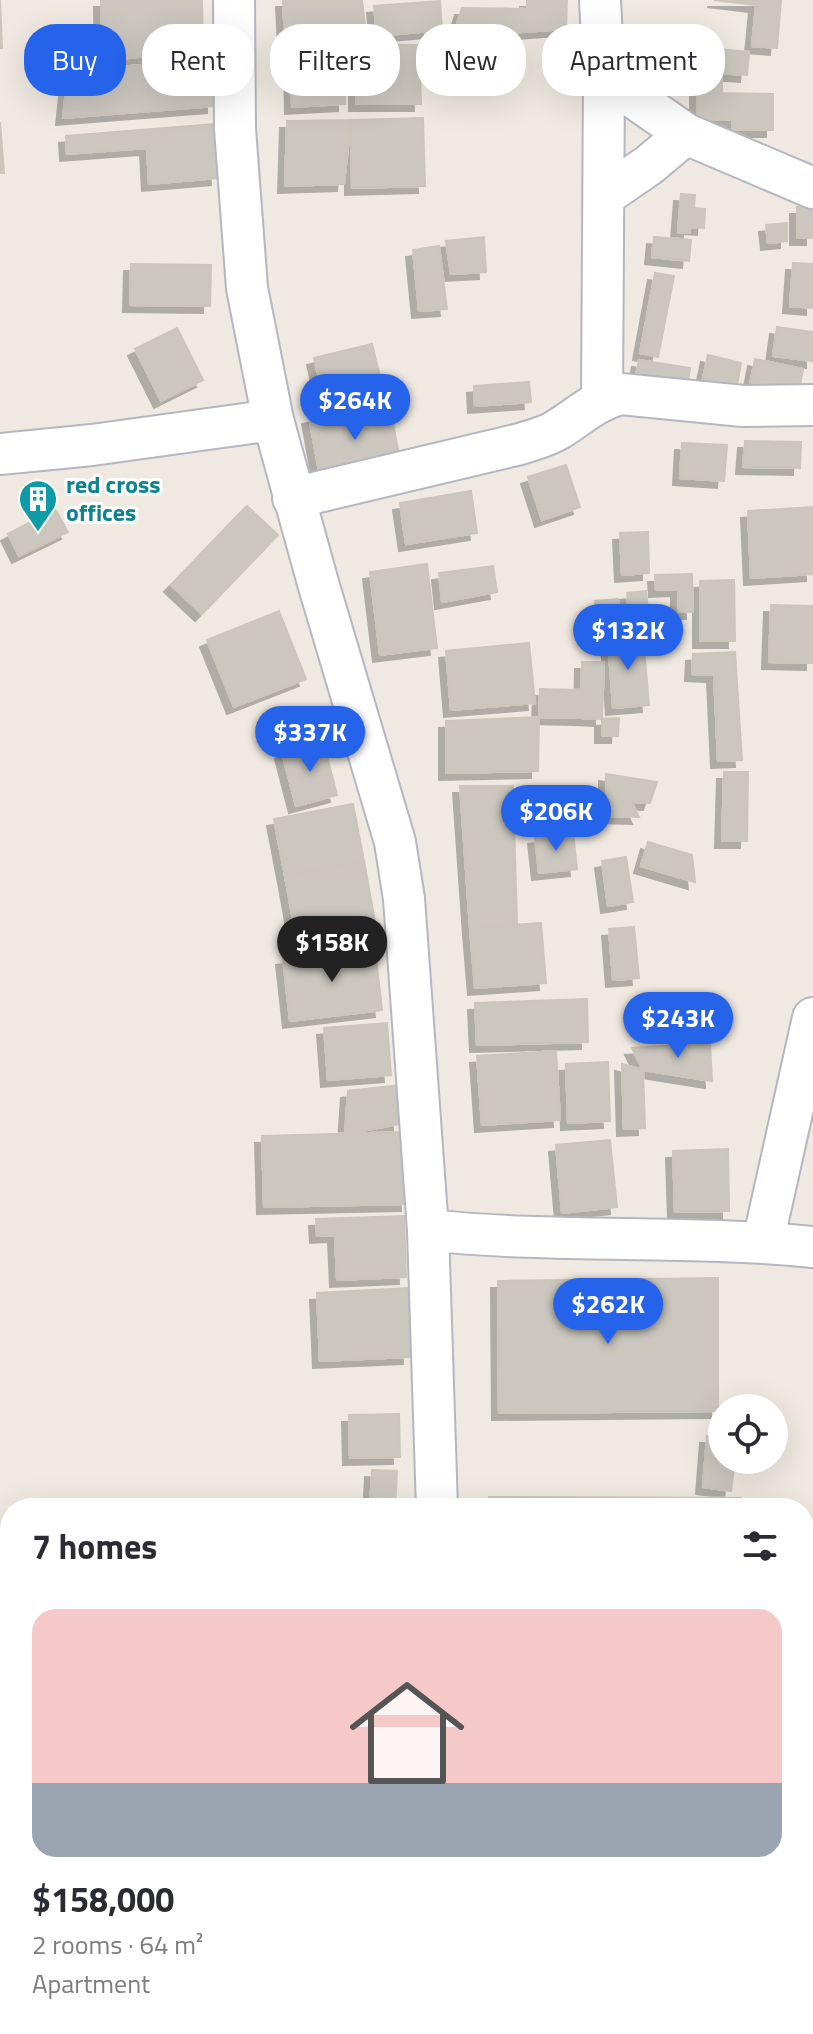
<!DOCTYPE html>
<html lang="en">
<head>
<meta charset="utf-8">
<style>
	body { margin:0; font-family:"Titillium Web",sans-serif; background:#f7f7f7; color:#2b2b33; height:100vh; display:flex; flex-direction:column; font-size:30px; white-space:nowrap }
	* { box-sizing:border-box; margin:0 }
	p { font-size:26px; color:#7c7c81 }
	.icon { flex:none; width:44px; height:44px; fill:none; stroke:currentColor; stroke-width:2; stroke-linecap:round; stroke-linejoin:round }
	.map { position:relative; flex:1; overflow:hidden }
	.drawer { position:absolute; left:0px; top:1498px; width:814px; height:536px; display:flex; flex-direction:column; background:#fff; border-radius:32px 32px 0 0; box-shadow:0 8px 32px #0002 }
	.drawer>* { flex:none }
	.hud { position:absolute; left:24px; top:24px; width:766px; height:72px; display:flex; gap:16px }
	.tools { position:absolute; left:708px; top:1394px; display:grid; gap:16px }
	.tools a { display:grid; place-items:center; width:80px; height:80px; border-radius:50%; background:#fff; box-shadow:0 8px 32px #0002; font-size:40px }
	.price { position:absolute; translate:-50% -68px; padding:0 18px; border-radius:28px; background:#2563eb; color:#fff; font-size:26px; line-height:52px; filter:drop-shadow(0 2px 4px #0008) }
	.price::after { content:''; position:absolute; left:50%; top:48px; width:24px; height:18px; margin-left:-12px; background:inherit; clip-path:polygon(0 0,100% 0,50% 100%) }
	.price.current { background:#222; color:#fff }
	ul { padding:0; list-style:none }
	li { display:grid; align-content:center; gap:16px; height:424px; padding:0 32px }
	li+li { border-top:2px solid #e1e1e2 }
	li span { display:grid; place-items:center; height:248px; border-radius:24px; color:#555 }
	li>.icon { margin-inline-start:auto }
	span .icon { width:144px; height:144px; fill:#fffc; stroke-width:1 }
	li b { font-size:34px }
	h2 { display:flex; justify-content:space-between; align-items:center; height:96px; padding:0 32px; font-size:34px }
	.pill { padding:0 28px; border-radius:32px; background:#fff; box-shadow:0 8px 32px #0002; font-size:28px; line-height:72px }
	.pill.current { background:#2563eb; color:#fff }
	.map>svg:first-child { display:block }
	.building { fill:#cbc7bf; stroke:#cbc5ba; stroke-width:2; filter:url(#shadow) }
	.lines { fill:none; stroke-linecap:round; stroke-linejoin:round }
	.minor-casing { stroke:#b4b7c1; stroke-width:44 }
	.minor { stroke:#fff; stroke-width:40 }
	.labels { text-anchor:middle; stroke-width:6; stroke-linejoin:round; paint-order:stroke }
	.culture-label { font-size:24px; font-weight:bold; fill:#0d838f; stroke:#fff; text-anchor:start }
</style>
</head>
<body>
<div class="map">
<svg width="813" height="2034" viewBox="0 0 813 2034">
	<defs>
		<filter id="shadow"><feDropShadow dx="-7" dy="7" stdDeviation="0" flood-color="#0004"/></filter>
	</defs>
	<rect width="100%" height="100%" fill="#efe9e1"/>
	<path class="building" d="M0,0l2,48h-2z
		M101,0h101l1,50 -101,11z
		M283,0h79l4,35 -81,5z
		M527,0h40l-1,29 -113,8 9,-29 65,1z
		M714,0h67l-4,48 -25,-2 4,-41z
		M440,1l2,29 -65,6 -3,-30z
		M356,44l63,1 2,59h-65z
		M717,49l32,3 -2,23 -31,-2z
		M345,51v53l-53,3 -1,-54z
		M215,59l-1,47 -151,12 5,-47z
		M697,73h25v20l51,1v36h-41v-10h-35z
		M423,118l2,68 -73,2 -1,-68z
		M351,120l-7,64 -59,2 2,-65z
		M0,122l4,51h-4z
		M214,124l4,54 -69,6 -2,-36 -80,6 -1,-18z
		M681,194l14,1 -1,13 11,1 -1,19 -14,-1v6l-12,-1z
		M797,207h16v31h-16z
		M787,223v18l-19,2 -2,-18z
		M484,237l2,35 -35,2 -5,-33z
		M654,237l37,3 -2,21 -37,-4z
		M439,246l8,63 -28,2 -6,-61z
		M793,263l20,1v44l-23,-2z
		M131,264l80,1 -1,41 -80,-1z
		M655,273l19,3 -16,81 -18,-4z
		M777,327l36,5v29l-40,-5z
		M177,328l26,52 -42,21 -26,-52z
		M372,344l10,40 -58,15 -10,-41z
		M708,355l33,8 -5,28 -34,-8z
		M755,359l48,10 -5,27 -48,-11z
		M639,360l51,8 -4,27 -52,-8z
		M529,382l2,20 -56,4 -1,-20z
		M389,402l12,64 -80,16 -12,-65z
		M745,441l56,1 -1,26 -57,-1z
		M682,443l45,2 -3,36 -44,-3z
		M566,465l14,42 -38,13 -14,-43z
		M471,491l6,42 -71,11 -6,-41z
		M247,506l31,29 -76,79 -31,-29z
		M813,507v67l-62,4 -3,-67z
		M55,509l13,23 -49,24 -11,-22z
		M648,532l1,41 -27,2 -2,-42z
		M427,564l10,84 -57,7 -10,-83z
		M493,566l4,26 -55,10 -3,-29z
		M692,574l1,38h-15v-23l-22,1 -1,-15z
		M734,580l1,61h-35v-60z
		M646,591l4,39 -51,5 -4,-34 23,-2 1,16 10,-1 -2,-21z
		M771,605l42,1v57l-44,-1z
		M279,611l27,68 -72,28 -27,-67z
		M643,636l6,69 -36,3 -5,-69z
		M529,643l6,60 -84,7 -5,-59z
		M735,652l7,108 -24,1 -4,-86 -22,-1 1,-20z
		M582,662h22l-2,57 -21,-1z
		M540,689l41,1v28l-42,-1z
		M539,717l-1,54 -92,2v-52z
		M619,718l-1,18h-16v-17z
		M323,741l14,54 -41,11 -14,-54z
		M724,772h24l-1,69h-25z
		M606,774l51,8 -7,21 -44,-2z
		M460,786h53l4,138 -47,4z
		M606,801l27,4 6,12 -35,-1z
		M353,804l11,57 -79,15 -11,-57z
		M573,833l4,36 -38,4 -4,-36z
		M648,842l44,13 3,27 -54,-16z
		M626,857l7,45 -25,4 -6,-45z
		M364,861l13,72 -79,15 -13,-72z
		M541,923l5,60 -71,5 -5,-60z
		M634,927l5,51 -26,2 -4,-51z
		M375,948l7,62 -92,11 -7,-63z
		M587,999l1,43 -111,3 -2,-42z
		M387,1023l4,52 -63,5 -4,-52z
		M710,1043l2,38 -69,-11 -11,-22z
		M556,1051l4,69 -78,5 -5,-69z
		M608,1062l2,59 -42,2 -2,-59z
		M622,1064l21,6 2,58 -21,1z
		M399,1085l1,39 -55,10 3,-43z
		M406,1132l2,72 -144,3 -2,-71z
		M610,1140l7,67 -55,6 -6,-68z
		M728,1149l1,62 -54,1 -2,-61z
		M404,1216l2,61 -69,3 -2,-45 -18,1 -1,-17z
		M718,1278v133l-219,2 -1,-132z
		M408,1288l2,69 -90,4 -3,-68z
		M399,1414l1,43 -50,1 -1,-43z
		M707,1436h15v24h13l-4,31 -28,-4z
		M372,1470l25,1 -2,37h-25z
		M489,1497l252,1v10h-251z
		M289,2024h145l1,5 -147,5z"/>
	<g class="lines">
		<defs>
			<path id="minor" d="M234,0l1,129 12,159 26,132 45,163 77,259 9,57 24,331 9,278
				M600,0l4,77 -2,323
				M604,77l82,57 127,54
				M604,196l45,-31 37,-31
				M0,454l92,-9 181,-25
				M293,498l227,-54c12,-4 26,-7 37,-14 22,-13 38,-30 64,-36l122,12 70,-1
				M428,1230c128,14 257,4 385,17
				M763,1242l50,-224
				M804,1990l9,-1
				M453,2024v10"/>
		</defs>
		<use href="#minor" class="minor-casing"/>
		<use href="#minor" class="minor"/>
	</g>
	<defs>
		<symbol id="building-pin" viewBox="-11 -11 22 30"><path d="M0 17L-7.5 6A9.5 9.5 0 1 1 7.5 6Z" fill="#0f9aa8" stroke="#fff"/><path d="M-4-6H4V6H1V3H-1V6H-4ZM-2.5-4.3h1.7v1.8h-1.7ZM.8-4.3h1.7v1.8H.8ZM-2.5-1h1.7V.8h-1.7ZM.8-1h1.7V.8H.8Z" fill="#fff"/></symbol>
	</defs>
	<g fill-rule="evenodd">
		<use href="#building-pin" x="16" y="477" width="44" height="60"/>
	</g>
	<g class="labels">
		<g class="culture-label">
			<text x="66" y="493">red cross<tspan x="66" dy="28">offices</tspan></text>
		</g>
	</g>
</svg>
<div class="tools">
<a><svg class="icon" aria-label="locate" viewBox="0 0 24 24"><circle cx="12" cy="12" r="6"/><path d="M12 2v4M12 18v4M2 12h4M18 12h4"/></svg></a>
</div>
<b class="price" style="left:355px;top:442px">$264K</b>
<b class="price" style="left:628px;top:672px">$132K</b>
<b class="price" style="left:310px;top:774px">$337K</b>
<b class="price" style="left:556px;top:853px">$206K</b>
<b class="price current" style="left:332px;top:984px">$158K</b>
<b class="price" style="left:678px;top:1060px">$243K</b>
<b class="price" style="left:608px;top:1346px">$262K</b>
<div class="hud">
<a class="pill current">Buy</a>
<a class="pill">Rent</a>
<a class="pill">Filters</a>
<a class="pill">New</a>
<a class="pill">Apartment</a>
</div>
<section class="drawer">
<h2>7 homes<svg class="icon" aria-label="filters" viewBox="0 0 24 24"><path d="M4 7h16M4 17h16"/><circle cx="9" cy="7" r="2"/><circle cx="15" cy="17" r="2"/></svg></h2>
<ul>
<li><span style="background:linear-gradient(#f6c9c9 70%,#9aa5b1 0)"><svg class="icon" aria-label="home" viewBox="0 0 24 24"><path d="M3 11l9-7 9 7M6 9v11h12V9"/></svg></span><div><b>$158,000</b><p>2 rooms · 64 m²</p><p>Apartment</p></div></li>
</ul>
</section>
</div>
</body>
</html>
